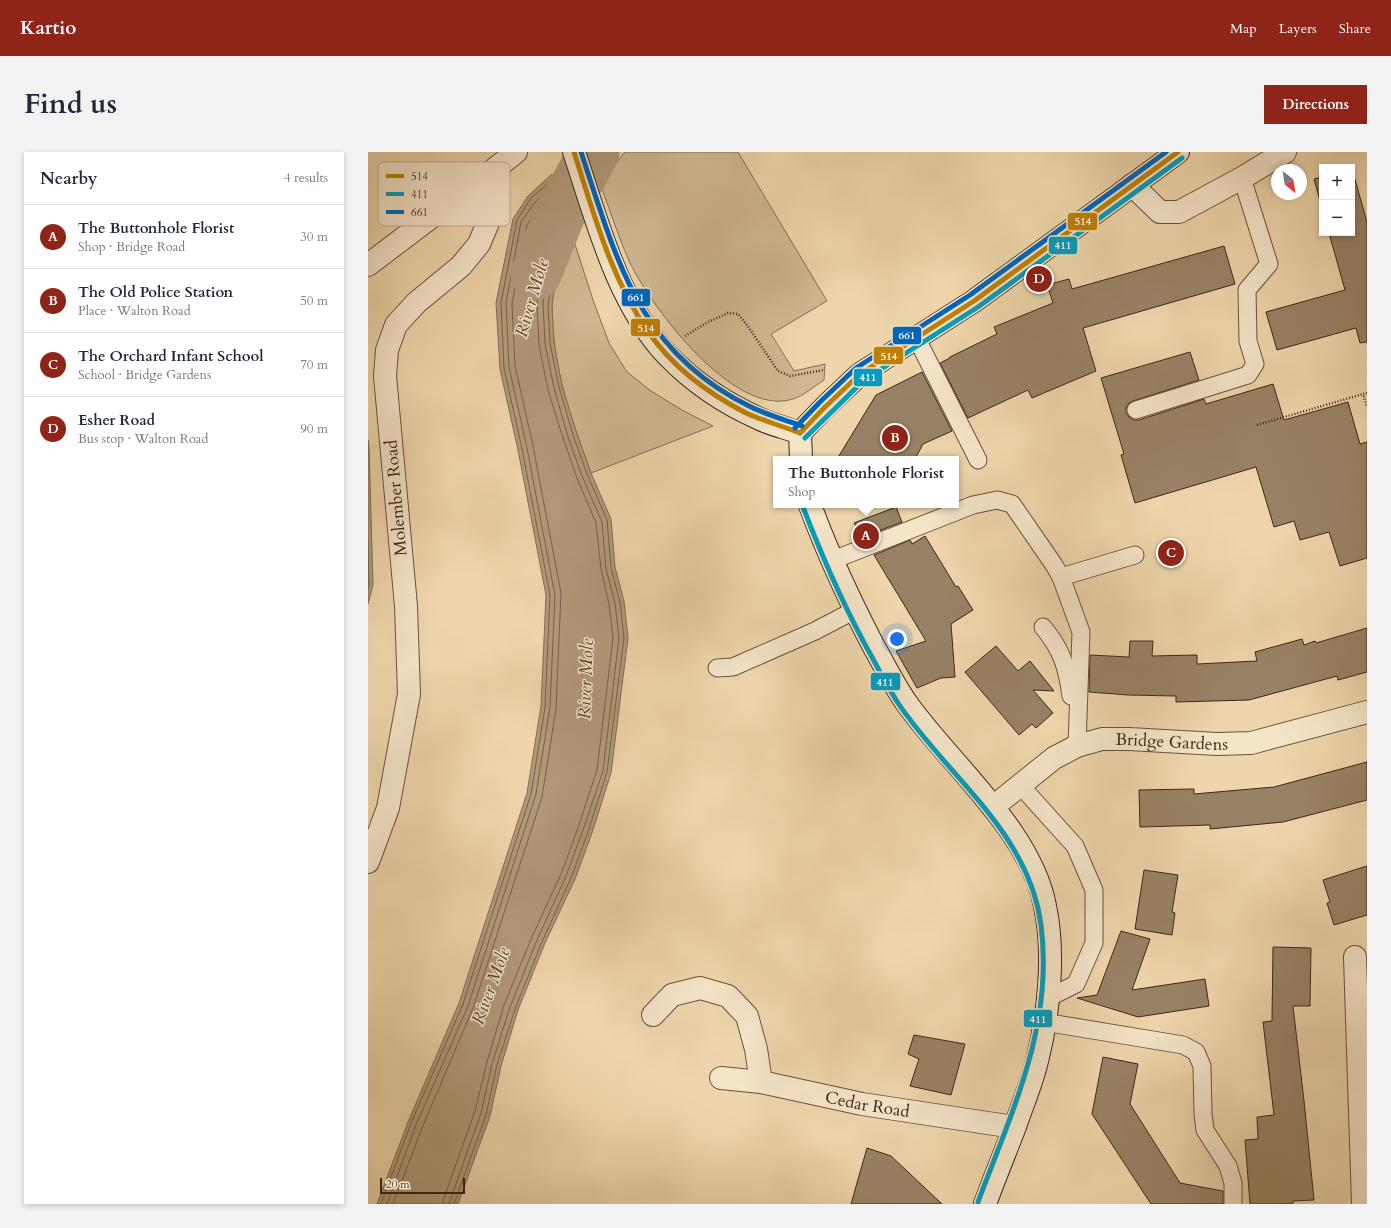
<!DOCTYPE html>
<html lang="en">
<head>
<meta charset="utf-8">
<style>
  :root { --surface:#fff; --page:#f2f2f3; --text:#1f2937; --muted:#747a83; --line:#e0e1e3; --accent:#8f2418 }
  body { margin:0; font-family:Cardo,serif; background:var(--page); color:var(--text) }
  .controls { position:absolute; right:12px; top:12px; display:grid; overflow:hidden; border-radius:0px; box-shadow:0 2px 6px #0003 }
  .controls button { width:36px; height:36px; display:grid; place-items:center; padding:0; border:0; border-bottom:1px solid var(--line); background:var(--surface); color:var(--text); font:20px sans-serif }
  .compass { position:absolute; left:903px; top:12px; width:36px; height:36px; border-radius:50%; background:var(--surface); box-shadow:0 2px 6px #0003; rotate:150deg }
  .scale { position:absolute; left:12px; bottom:10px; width:85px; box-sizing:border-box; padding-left:4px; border:2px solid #3a2819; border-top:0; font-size:11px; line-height:14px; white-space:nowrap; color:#3a2819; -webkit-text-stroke:3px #f4e4c8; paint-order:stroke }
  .you { position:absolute; left:529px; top:487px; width:14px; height:14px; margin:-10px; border:3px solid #fff; border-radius:50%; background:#1a73e8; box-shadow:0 0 0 6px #1a73e833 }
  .badge { display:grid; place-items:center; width:26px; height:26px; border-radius:50%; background:var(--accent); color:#fff; font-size:13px; font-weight:700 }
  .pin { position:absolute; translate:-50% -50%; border:2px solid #fff; box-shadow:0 1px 4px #0006 }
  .popup { position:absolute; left:405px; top:304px; width:186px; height:52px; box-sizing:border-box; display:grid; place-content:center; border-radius:0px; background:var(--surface); filter:drop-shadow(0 1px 3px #0005); font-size:13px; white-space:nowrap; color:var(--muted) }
  .popup b { font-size:15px; color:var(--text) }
  .popup::after { content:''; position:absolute; left:50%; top:100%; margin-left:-8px; border:8px solid transparent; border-top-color:var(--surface) }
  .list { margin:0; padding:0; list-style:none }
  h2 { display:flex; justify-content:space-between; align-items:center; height:52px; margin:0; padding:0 16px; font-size:17px }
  h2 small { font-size:13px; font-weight:400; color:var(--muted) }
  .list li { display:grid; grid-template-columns:26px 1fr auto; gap:12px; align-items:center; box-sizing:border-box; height:64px; padding:0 16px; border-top:1px solid var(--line) }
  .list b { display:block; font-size:15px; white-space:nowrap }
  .list p { margin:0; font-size:13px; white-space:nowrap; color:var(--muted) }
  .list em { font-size:13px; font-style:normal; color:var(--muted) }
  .map { position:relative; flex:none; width:999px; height:1052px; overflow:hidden; border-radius:0px }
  header { display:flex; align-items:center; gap:24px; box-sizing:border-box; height:56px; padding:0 20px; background:var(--accent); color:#fff }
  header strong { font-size:19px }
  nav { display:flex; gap:22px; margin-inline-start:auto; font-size:14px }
  .intro { display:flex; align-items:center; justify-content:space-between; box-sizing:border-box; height:96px; padding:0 24px }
  h1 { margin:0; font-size:28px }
  .button { padding:10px 18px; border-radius:0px; background:var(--accent); color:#fff; font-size:14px; font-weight:700 }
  main { display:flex; gap:24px; padding:0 24px }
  aside { flex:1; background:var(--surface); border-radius:0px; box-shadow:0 2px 6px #0003 }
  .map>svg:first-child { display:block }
  .green { fill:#cfb892; stroke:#847056 }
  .water { fill:#b19a79; stroke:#816c53 }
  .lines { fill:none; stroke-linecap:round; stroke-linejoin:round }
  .shore { stroke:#766149; stroke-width:1 }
  .river { stroke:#b19a79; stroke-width:51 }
  .building { fill:#988265; stroke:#3a2819 }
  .service-casing { stroke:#67533e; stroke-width:19 }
  .minor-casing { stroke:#67533e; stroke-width:24 }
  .secondary-casing { stroke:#3a2819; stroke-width:24 }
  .path { stroke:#3a2819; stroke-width:2.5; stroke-dasharray:1 2; stroke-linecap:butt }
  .service { stroke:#f4e4c8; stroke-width:17 }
  .minor { stroke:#f4e4c8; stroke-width:22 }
  .secondary { stroke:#f4e4c8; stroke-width:22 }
  .bus-1-casing { stroke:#f4e4c8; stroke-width:8 }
  .bus-2-casing { stroke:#f4e4c8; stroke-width:8 }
  .bus-3-casing { stroke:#f4e4c8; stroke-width:8 }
  .bus-1 { stroke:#be8008; stroke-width:5 }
  .bus-2 { stroke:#069cbc; stroke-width:5 }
  .bus-3 { stroke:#0065bd; stroke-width:5 }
  .labels { text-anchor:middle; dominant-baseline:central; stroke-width:3; stroke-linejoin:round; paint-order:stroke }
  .street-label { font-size:17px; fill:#3a2819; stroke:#f4e4c8 }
  .water-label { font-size:18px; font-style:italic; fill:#5e4a36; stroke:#f4e4c8 }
  .key { fill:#f4e4c8; stroke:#bcac94; stroke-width:1 }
  .key-label { font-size:11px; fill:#3a2819 }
  .line-badge { stroke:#f4e4c8; stroke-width:1.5 }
  .badge-label { font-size:11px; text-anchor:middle; font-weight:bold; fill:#fff }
</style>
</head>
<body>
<header>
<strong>Kartio</strong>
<nav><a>Map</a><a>Layers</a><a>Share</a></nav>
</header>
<div class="intro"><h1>Find us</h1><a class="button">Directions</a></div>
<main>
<aside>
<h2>Nearby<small>4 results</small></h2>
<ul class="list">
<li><span class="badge">A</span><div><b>The Buttonhole Florist</b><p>Shop · Bridge Road</p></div><em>30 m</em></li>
<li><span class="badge">B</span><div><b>The Old Police Station</b><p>Place · Walton Road</p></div><em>50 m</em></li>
<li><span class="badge">C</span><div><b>The Orchard Infant School</b><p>School · Bridge Gardens</p></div><em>70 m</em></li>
<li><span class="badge">D</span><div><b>Esher Road</b><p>Bus stop · Walton Road</p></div><em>90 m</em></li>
</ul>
</aside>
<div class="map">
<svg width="999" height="1052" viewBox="0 0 999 1052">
  <rect width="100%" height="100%" fill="#eed5ab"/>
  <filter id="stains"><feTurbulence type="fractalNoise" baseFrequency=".005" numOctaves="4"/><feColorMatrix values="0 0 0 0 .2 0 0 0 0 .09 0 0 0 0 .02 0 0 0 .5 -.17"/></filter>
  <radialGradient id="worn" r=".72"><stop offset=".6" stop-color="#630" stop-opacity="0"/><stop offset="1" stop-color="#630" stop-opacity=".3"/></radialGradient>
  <g class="green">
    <path d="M257,0H370L459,149L403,182L426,219L457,212L456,228C447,234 435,244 425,247C366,266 284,156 262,111C251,87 243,61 234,37L248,11Z"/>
    <path d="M203,80L225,148L241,191L259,220L283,239L314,258L345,274L223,321C206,274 188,226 185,176C185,168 183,159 184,151C187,126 195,104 203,80Z"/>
  </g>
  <g class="water">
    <path d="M184,22L203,80L189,119L184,153L186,191L194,234L209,282L223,321L243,367L247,415L256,449L260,486L243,621L224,681L207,727L177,791L150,858L133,914L122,964L90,1052H9L40,970L91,851L159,641L173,554L178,443L150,298L132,217L128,151L145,67L160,44Z"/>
    <path d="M0,288L1,293L5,433L0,452Z"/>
  </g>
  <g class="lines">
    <g class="shore">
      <path d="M0,389L1,432L0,437"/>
      <path d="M13,1052L43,971L95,852L163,642L177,555L182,443L154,297L136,216L133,151L149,68L163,46L181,31L183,32L198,80L186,118L180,152L182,191L191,235L205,283L219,322L239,368L243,416L252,450L256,486L239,620L220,680L203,726L174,790L147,857L129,913L118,963L86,1052"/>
      <path d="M19,1052L48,973L100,854L168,642L182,555L187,443L159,296L141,215L138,151L153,70L167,50L179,40L180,41L193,80L181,117L175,151L177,192L186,236L200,285L214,324L234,370L238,417L247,451L251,486L235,619L215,678L198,724L169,788L142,855L124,912L113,961L81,1052"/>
      <path d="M25,1052L54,976L105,856L174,645L188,557L193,441L165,294L147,214L144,152L159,73L171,54L176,50L178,52L187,80L175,115L169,151L171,193L180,238L195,286L209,326L228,371L233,417L241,452L245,486L229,618L210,676L193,722L164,785L136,853L119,910L107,959L76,1046L75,1052"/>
    </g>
    <path class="river" d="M168,122L192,62L226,0"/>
  </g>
  <g class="building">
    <path d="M984,17L999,70V190L992,191L988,176L909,198L898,160L977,138L961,81H984Z"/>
    <path d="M954,25V56L946,27Z"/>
    <path d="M856,94L867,132L715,176L728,219L664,246L660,238L600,266L572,211L582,206V205L629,182L626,175L685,151L679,133L701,127L704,137Z"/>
    <path d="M822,200L831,228L765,249L761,251L758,255V261L761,265L765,268H771L836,247L838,252L905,232L916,268L980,250L992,292L999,290V406L972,414L961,380L932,388L926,369L906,375L888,315L767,351L753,303L756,302L733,226Z"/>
    <path d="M554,220L584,279L555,292L547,307H469L508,243Z"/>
    <path d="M528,355L534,370L495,385L486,371Z"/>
    <path d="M557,384L588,435L590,434L605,458L583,472L587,525L573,526L549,536L528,499L558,489L506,403L542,388L544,392Z"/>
    <path d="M999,476V520L970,528L969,524L881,548L808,550V544L760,543L721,540L722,503L761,505L762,489H785L784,504L829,503V512L889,509L887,500L934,487L936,493L947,489L948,491Z"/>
    <path d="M628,494L650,519L662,509L686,539L665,538L685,561L668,576L664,572L651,583L597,520Z"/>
    <path d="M999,610V648L915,670L842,677V673L772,675L771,638L826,637V642L906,635Z"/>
    <path d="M999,714V763L966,773L959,751L962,750L955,728Z"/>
    <path d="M776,718L810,723L804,760L807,761L804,783L767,777Z"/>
    <path d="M753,779L782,787L764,838L837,827L841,854L770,865L709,846L729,843Z"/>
    <path d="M905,795L943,796L942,854H925L936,949L946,1048L925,1049V1052H882L877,988L890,987L889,965L906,963L895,870L904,869Z"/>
    <path d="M546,883L597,892L583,943L542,934L551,907L540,902Z"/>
    <path d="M735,905L770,912L762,952L812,1031L855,1039V1052H783L724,962Z"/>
    <path d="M499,996L523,1004L574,1052H483Z"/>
  </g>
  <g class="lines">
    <defs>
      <g id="service">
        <path d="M549,187L610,308"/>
        <path d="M768,258L880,223L887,212L880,189L879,138L901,112L874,26"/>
        <path d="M465,408L605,353L629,348L644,352L686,413L693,425L713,480L709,594"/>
        <path d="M693,425L767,403"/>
        <path d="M675,475C694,498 699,515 703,544"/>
        <path d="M349,516L365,515L447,479L487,458"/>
        <path d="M652,633L707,694L726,738V791L708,832L680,846"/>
        <path d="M676,870L815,893L828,900L834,914L835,962L837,978L860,1014L865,1031V1052"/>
      </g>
      <g id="minor">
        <path d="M764,33L792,60H811L874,26L917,0"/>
        <path d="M0,113L128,16L148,0"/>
        <path id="s1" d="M625,655L686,606L709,594L734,587H761L849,592L883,591L999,560"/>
        <path d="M0,710L20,656L41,542L38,454L17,224L19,198L28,173L48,151L93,114L111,92L122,66L128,16"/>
        <path d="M987,805L995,1052"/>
        <path d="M285,863L304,843L332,836L360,844L379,864L388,897L393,930"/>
        <path id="s2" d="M353,926L393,930L494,952L646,975"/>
      </g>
      <g id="secondary">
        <path d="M206,0C229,68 249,150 299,203C325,230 358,252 392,267C404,273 419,276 432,281"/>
        <path d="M432,281L457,255L492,222L606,149L810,0"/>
        <path d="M432,281L433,307"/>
        <path d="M442,353C460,402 482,449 506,495C517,514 527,535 540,553C583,613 663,679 677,754C687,801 681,862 669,909C664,930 655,951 648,972C638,998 627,1025 617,1052"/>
      </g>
    </defs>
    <use href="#service" class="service-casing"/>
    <use href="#minor" class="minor-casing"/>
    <use href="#secondary" class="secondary-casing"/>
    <g class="path">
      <path d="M317,184L340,170L360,161L370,162L379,173L410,219L422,224L456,218"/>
      <path d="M999,241L995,242L999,255"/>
      <path d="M889,273L995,242"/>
    </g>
    <use href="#service" class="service"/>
    <use href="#minor" class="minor"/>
    <use href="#secondary" class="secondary"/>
    <defs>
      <g id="bus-1">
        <path d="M206,0C226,62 243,127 281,181C305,215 341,242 378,261C396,269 414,274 432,281"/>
        <path d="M432,281L457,255L492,222L606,149L810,0"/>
      </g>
      <g id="bus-2">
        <path d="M437,286L496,228L610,155L814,6"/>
        <path d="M435,355C455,407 478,459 505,507C513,522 521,537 530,551C579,624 661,680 673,773C686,873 644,959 610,1050"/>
      </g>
      <g id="bus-3">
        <path d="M213,0C249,109 271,201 383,255C400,263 417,268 434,274"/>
        <path d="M427,276L452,250L488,216L602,143L798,0"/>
      </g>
    </defs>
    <use href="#bus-1" class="bus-1-casing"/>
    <use href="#bus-2" class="bus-2-casing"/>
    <use href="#bus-3" class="bus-3-casing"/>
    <use href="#bus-1" class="bus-1"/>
    <use href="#bus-2" class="bus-2"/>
    <use href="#bus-3" class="bus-3"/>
  </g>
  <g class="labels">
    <g class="street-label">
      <text transform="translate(28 346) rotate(-95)">Molember Road</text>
      <text stroke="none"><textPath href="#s1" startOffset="200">Bridge Gardens</textPath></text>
      <text stroke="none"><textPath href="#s2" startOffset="149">Cedar Road</textPath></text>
    </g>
    <g class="water-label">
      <text transform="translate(164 146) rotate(-74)">River Mole</text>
      <text transform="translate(218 527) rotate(-88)">River Mole</text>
      <text transform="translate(123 834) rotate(-70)">River Mole</text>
    </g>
  </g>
  <rect x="10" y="10" width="132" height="64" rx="6" class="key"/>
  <rect x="18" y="22" width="18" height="4" fill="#be8008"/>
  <rect x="18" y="40" width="18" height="4" fill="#069cbc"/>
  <rect x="18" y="58" width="18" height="4" fill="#0065bd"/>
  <g class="key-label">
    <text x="43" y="28">514</text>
    <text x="43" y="46">411</text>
    <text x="43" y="64">661</text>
  </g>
  <g class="line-badge">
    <rect x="699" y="60" width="31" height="19" rx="4" fill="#be8008"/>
    <rect x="680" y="84" width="30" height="19" rx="4" fill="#069cbc"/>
    <rect x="253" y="136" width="30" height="19" rx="4" fill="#0065bd"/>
    <rect x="262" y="166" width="31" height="19" rx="4" fill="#be8008"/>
    <rect x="524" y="174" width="30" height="19" rx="4" fill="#0065bd"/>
    <rect x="505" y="194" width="31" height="19" rx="4" fill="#be8008"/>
    <rect x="485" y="216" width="30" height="19" rx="4" fill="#069cbc"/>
    <rect x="502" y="520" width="31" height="19" rx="4" fill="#069cbc"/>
    <rect x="655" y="857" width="30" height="19" rx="4" fill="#069cbc"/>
  </g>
  <g class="badge-label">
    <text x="715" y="73">514</text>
    <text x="695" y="97">411</text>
    <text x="268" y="149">661</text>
    <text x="278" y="180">514</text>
    <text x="539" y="187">661</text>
    <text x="521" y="208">514</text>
    <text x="500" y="229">411</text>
    <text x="517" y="534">411</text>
    <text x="670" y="871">411</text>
  </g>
  <rect width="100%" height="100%" filter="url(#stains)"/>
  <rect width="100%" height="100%" fill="url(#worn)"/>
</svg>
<div class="controls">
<button>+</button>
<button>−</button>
</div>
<svg class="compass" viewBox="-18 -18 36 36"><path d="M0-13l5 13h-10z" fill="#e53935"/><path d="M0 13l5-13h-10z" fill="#747a83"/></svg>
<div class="scale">20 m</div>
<div class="you"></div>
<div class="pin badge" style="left:498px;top:384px">A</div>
<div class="popup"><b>The Buttonhole Florist</b>Shop</div>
<div class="pin badge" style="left:527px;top:286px">B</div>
<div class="pin badge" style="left:803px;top:401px">C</div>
<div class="pin badge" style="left:671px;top:127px">D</div>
</div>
</main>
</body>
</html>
